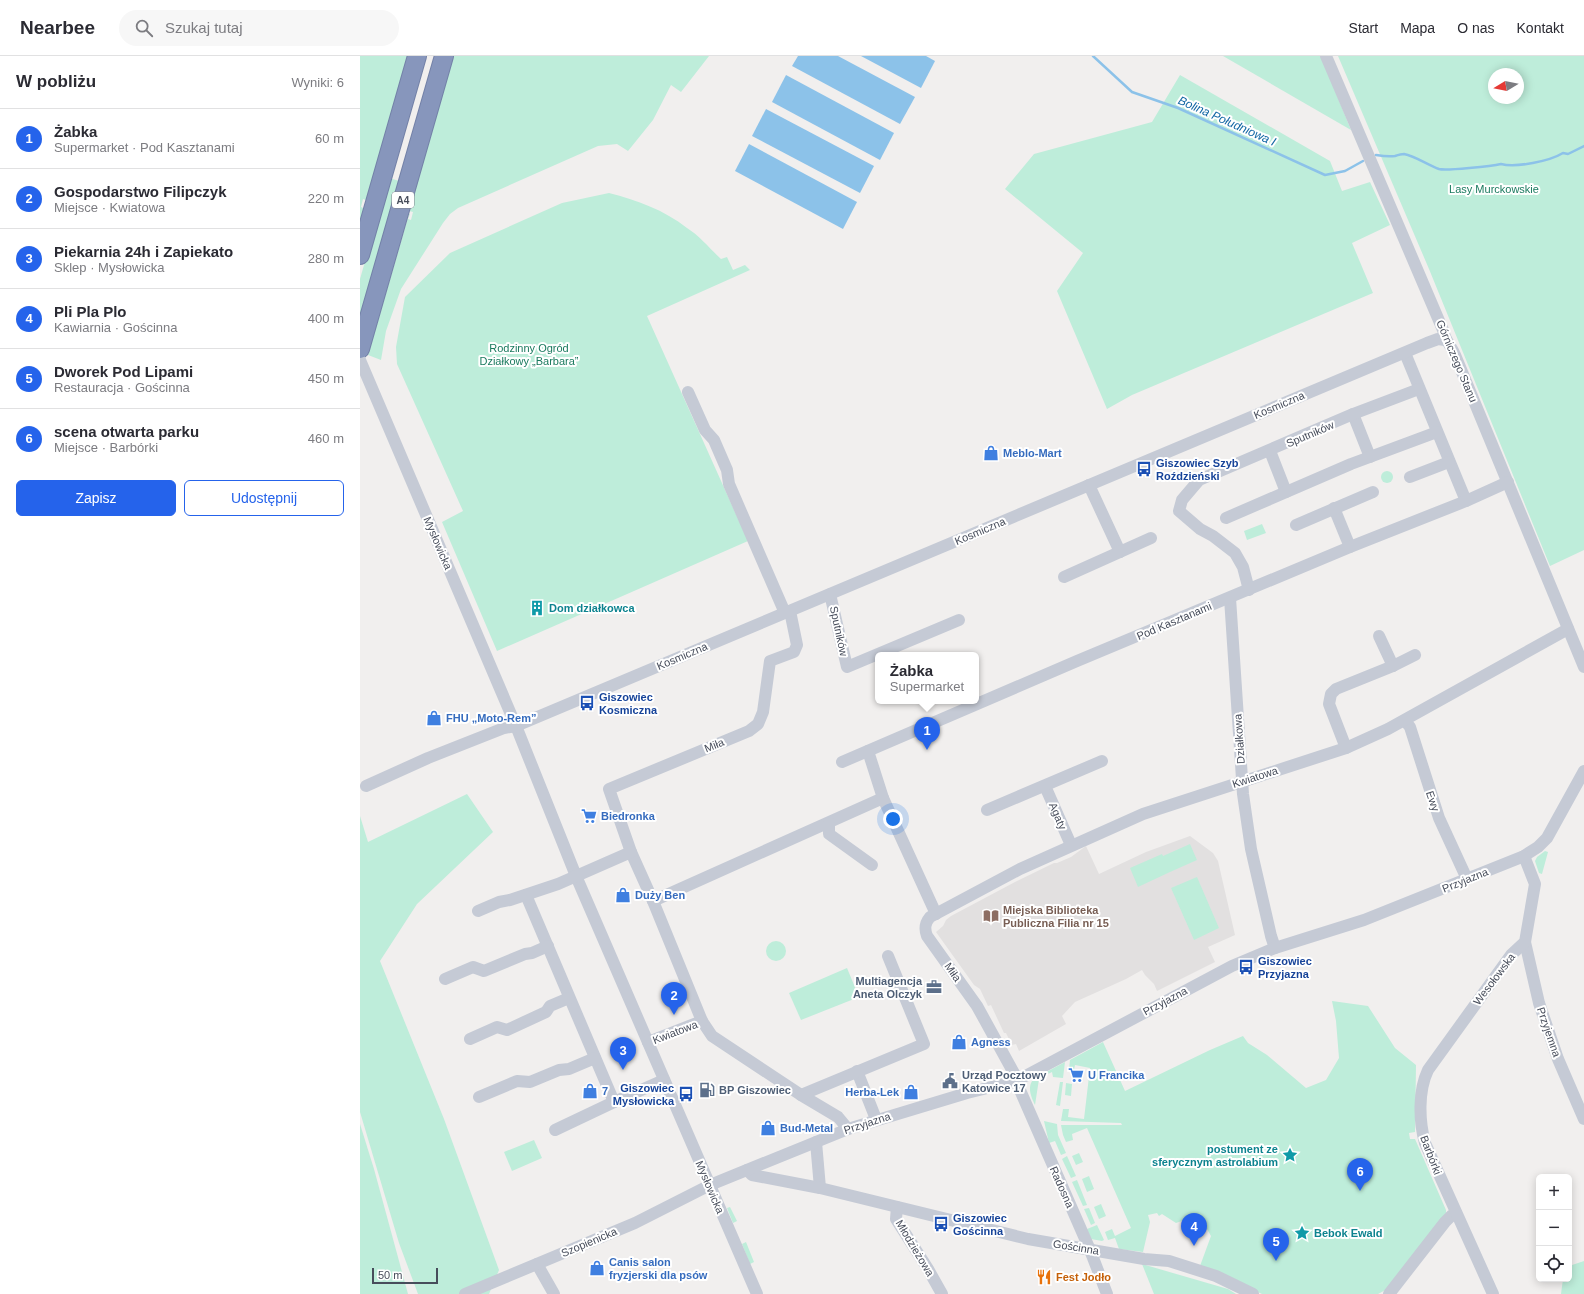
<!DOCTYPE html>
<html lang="pl">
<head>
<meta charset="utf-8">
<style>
  :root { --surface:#fff; --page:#f7f7f7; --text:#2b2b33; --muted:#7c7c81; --line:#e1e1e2; --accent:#2563eb }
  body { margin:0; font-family:Helvetica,sans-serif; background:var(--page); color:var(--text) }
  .controls { position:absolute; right:12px; bottom:12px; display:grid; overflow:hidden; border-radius:6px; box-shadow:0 2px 10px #0003 }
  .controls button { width:36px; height:36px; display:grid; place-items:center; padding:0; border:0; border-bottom:1px solid var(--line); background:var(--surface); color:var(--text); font:20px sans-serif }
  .compass { position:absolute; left:1128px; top:12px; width:36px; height:36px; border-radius:50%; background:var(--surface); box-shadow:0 2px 10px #0003; rotate:260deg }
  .scale { position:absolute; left:12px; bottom:10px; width:66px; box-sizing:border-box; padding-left:4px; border:2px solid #474d5b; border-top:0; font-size:11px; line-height:14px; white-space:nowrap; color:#474d5b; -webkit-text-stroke:3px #fff; paint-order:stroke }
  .you { position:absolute; left:533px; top:763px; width:14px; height:14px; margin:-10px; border:3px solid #fff; border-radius:50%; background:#1a73e8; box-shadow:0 0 0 6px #1a73e833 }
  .badge { display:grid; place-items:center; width:26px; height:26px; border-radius:50%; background:var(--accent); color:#fff; font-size:13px; font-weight:700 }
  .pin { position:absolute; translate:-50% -33px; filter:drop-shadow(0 1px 2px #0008) }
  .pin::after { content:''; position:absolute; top:21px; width:14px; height:12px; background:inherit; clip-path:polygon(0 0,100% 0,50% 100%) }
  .popup { position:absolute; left:515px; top:596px; width:104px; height:52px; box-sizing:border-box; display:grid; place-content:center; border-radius:6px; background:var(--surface); filter:drop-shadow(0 1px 3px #0005); font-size:13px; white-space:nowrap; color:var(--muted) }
  .popup b { font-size:15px; color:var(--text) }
  .popup::after { content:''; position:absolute; left:50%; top:100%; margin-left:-8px; border:8px solid transparent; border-top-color:var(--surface) }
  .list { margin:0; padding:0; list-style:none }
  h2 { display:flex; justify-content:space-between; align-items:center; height:52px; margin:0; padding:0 16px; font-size:17px }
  h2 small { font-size:13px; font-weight:400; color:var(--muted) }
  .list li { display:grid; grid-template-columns:26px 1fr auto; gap:12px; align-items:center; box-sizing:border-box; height:60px; padding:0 16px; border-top:1px solid var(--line) }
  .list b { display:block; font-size:15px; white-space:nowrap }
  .list p { margin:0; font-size:13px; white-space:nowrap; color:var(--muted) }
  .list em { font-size:13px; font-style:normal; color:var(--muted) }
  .actions { display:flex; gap:8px; padding:12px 16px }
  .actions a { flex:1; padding:9px 0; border:1px solid var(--accent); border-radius:6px; text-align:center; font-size:14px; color:var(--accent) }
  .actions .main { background:var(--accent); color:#fff }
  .icon { flex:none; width:22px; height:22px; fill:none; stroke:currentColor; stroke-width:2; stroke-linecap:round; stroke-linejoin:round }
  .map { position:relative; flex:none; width:1224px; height:1238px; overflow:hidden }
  header { display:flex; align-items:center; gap:24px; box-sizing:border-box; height:56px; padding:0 20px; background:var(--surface); border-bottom:1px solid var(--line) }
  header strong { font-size:19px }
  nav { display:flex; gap:22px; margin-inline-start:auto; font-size:14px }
  .search { width:280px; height:36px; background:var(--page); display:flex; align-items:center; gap:10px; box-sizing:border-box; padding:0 14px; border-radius:22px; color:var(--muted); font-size:15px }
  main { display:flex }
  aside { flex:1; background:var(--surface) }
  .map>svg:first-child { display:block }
  .education { fill:#e2e0e0 }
  .green { fill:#beedda; fill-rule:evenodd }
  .water { fill:#8cc2e9 }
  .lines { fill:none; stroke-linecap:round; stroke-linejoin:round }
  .stream { stroke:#8cc2e9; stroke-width:2.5 }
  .highway-casing { stroke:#7381a7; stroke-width:20 }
  .minor { stroke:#c5cad5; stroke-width:12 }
  .highway { stroke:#8796bc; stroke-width:18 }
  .labels { text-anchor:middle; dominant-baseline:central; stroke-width:4; stroke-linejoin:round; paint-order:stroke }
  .shield { fill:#fff; stroke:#7e828c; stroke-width:1 }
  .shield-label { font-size:10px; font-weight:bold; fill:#474d5b }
  .park-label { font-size:11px; fill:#1a7a5e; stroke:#fff }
  .street-label { font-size:11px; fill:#474d5b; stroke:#fff }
  .shop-label { font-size:11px; font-weight:bold; fill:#366cbe; stroke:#fff; text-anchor:start }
  .transit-label { font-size:11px; font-weight:bold; fill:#164399; stroke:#fff; text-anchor:start }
  .culture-label { font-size:11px; font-weight:bold; fill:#0d838f; stroke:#fff; text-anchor:start }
  .education-label { font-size:11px; font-weight:bold; fill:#785e54; stroke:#fff; text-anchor:start }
  .service-label { font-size:11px; font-weight:bold; fill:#4e5e75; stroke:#fff; text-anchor:start }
  .food-label { font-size:11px; font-weight:bold; fill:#c56008; stroke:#fff; text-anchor:start }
  .water-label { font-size:12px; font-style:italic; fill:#1166a4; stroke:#fff }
</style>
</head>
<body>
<header>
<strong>Nearbee</strong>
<div class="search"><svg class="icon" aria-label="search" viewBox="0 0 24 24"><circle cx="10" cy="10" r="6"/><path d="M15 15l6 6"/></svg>Szukaj tutaj</div>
<nav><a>Start</a><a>Mapa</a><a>O nas</a><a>Kontakt</a></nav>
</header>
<main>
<aside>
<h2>W pobliżu<small>Wyniki: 6</small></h2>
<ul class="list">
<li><span class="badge">1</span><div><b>Żabka</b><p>Supermarket · Pod Kasztanami</p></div><em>60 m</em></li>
<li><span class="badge">2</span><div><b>Gospodarstwo Filipczyk</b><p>Miejsce · Kwiatowa</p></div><em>220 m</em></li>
<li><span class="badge">3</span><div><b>Piekarnia 24h i Zapiekato</b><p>Sklep · Mysłowicka</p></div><em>280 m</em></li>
<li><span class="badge">4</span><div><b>Pli Pla Plo</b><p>Kawiarnia · Gościnna</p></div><em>400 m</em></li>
<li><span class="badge">5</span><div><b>Dworek Pod Lipami</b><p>Restauracja · Gościnna</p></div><em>450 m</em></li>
<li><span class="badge">6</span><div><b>scena otwarta parku</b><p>Miejsce · Barbórki</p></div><em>460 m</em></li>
</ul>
<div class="actions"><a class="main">Zapisz</a><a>Udostępnij</a></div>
</aside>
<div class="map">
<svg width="1224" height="1238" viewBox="0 0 1224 1238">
  <rect width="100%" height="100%" fill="#f1efee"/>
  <path class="education" d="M830,780L853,797L858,805L875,879L848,891L855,906L797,935L794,928L785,919L782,914L766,923L715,946L702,960L706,968L659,995L656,988L652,989L646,977H644L631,949L628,950L620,933L614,929L576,876L583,870L586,864L591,860L655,826L694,807H697L711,801L726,790L739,818L786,796Z"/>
  <g class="green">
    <path d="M0,0H48L6,144L3,143L1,151L5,153L0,170Z"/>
    <path d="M93,0H349L321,36L311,29L293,64L268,95L257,88L238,90L98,152L90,158L83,167L41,233L26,275L21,304L8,299L49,158H50L48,163L51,164L53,156L49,155Z"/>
    <path d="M863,0H961L991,74Z"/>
    <path d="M978,0H1224V494L1190,510L1069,213ZM1134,18H1158V42H1134Z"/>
    <path d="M820,19L970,105L982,135L1010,126L1030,169L992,187L1013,237L772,339L747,353L697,235L723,197L645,133L674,98L792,66Z"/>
    <path d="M29,122L43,126L0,272V223Z"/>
    <path d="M249,137C277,144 304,154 327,172C340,180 350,193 361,203L367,201L373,214L385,209L390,214L287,260L388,485L137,595L82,466L103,455L37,308L36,291L45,241L90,197L202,147Z"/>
    <circle cx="1027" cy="421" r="6"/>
    <path d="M902,468L906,477L887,484L884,475Z"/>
    <path d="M107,738L133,776L57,848L20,905L84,1063L139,1214L129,1238H58L39,1187L0,1056V760L8,786Z"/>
    <path d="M830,788L837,804L810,816L805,804L810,816L778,831L770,812L802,798L803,800Z"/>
    <path d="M1185,795L1188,796L1182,818L1179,817L1175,805L1177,801Z"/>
    <path d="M837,821L859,872L834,884L811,832Z"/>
    <circle cx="416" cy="895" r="10"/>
    <path d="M487,912L499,941L441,964L429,937Z"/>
    <path d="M972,945L1008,950L1035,992L1056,1009L1055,1076L1049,1077L1050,1083H1055L1086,1154V1157L1029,1232L1018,1238H902L859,1217L840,1210L851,1180L839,1159L816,1167L802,1158L799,1160L797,1157L788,1159L790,1166L783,1196L759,1193L755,1182L748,1184L745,1176L752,1173L755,1180L771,1172L727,1072L712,1078L713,1084L706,1086L703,1079L701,1069H762L761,1067L701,1065L703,1053H709L708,1061L724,1063L730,1012L715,1009L714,1014L709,1013L710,1004L743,986L765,1035L850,994L883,980L888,987L907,999L946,1032L966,1024L979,1002L976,965Z"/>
    <path d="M705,1006L703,1022L693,1021L692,1016L684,1020H679Z"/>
    <path d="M675,1022L679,1023L675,1049C671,1041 666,1029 675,1022Z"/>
    <path d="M700,1026H703L700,1050L696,1049Z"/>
    <path d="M706,1027L712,1028L711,1040L705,1039Z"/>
    <path d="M684,1065L697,1068L698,1079L706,1097L701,1099L695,1085L689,1087Z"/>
    <path d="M0,1068L14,1113L48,1238H0Z"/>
    <path d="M174,1084L182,1102L152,1115L144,1096Z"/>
    <path d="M719,1097L723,1106L716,1109L712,1100Z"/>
    <path d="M707,1100L716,1120L711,1122L702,1103Z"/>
    <path d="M729,1120L734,1133L727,1136L722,1123Z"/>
    <path d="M717,1124L727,1149L723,1150L712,1126Z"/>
    <path d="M741,1148L746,1160L739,1163L734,1151Z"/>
    <path d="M370,1151L377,1165L373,1167L367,1152Z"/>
    <path d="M729,1152L735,1167L731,1169L724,1153Z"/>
    <path d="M737,1169L744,1184L742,1185L731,1183L727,1173Z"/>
    <path d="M386,1186L394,1206L390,1208L382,1188Z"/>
    <path d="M1224,1205V1238H1201L1203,1223H1209V1210Z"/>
    <path d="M782,1208L868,1233L876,1238H794Z"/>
  </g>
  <g class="water">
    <path d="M438,0H478L555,41L540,68L432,10Z"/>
    <path d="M501,0H566L575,5L561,32Z"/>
    <path d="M426,19L534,77L520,104L412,46Z"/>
    <path d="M406,53L514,110L500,137L392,80Z"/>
    <path d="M389,88L497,146L483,173L375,115Z"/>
  </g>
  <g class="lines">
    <g class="stream">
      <path d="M733,0L772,36L818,52L965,119L985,115L1003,105"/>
      <path d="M1016,99C1022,100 1029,101 1035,100C1038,99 1041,98 1044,98C1055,100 1068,109 1079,113C1086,115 1132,110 1141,108C1156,112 1190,105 1203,97L1208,98L1224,90"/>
    </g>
    <defs>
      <g id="highway">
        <path d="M0,199L57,0"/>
        <path d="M0,293L84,0"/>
      </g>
    </defs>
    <use href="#highway" class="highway-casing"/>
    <g class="minor">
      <path d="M966,0L1083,274C1085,285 1091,289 1095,299L1224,611"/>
      <path d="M1045,297L1106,445"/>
      <path d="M0,304L156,670L216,820L397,1238"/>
      <path d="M328,336L345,374L354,384L367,414L369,428L425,557"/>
      <path d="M993,358L1010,401"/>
      <path d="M910,395L926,436"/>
      <path d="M1050,421L1089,406"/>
      <path d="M729,429L760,496"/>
      <path d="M974,452L990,491"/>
      <path d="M866,462L991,408L1077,376"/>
      <path d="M936,469L1013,436"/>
      <path d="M704,521L791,482"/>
      <path d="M889,534L883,511L875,497L853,480L840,473L819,455L822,444L839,424L993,358L1059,333"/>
      <path d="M470,538L487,611L599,564"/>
      <path d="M870,542L883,738L891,793L911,880L915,892"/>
      <path d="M430,555L437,589L434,596L410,605L403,656L398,668L389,675L249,733L271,796L293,845L523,742"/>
      <path d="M1019,580L1033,610"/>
      <path d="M1045,665L1050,671L1079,762L1107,823"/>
      <path d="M986,692L969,648L971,638L976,633L1033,610L1055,599"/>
      <path d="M508,695L523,742L576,858"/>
      <path d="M482,706L717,605L990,491L1106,445L1148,426"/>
      <path d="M6,730L68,702L144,672L156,670L1067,287L1078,283L1085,284"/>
      <path d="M685,730L711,789"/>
      <path d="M627,754L742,705"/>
      <path d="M469,767V778L512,809"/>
      <path d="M166,839L254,1046L304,1024"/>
      <path d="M293,845L342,965L352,980L441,1039L478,1061L488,1073"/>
      <path d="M118,855L139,846L150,844L198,828L271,796"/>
      <path d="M1165,886L1179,947L1198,1003L1224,1063"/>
      <path d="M85,923L113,911L124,915L165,898L172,897L188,890"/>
      <path d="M110,983L137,971L147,974L186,956L190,950L209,942"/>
      <path d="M288,986L342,965"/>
      <path d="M497,1015L516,1063"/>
      <path d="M441,1039L564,988L528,900"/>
      <path d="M119,1041L157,1025L170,1026L199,1014L209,1013L235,1002"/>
      <path d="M195,1074L254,1046"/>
      <path d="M456,1086L460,1132"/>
      <path d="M387,1114L392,1119L460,1132L668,1183L784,1203L809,1205L856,1220L893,1238"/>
      <path d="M537,1151L536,1163L568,1213L582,1238"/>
      <path d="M177,1208L194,1238"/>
      <path d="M105,1238L275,1167L350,1129L488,1073L607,1037L656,1025L872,910L915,892L1004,864L1164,800L1178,791L1187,782L1224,715"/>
      <path d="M747,1238L730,1194L656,1025L655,1019L617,950L567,880C564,872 565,867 570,861L660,813L783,758L986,692L1028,673L1208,573"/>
      <path d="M1029,1238L1085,1166L1091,1160L1096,1157"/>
      <path d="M1133,1238L1065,1087C1059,1065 1058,1035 1068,1014L1151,899L1165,886L1175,828L1164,800"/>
    </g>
    <use href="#highway" class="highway"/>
  </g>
  <defs>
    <symbol id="shop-bare" viewBox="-9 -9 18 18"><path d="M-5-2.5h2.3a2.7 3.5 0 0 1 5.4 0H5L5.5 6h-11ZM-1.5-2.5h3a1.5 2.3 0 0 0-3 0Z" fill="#3f7fe0" stroke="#fff" stroke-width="2.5" paint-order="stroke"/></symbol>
    <symbol id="bus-bare" viewBox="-9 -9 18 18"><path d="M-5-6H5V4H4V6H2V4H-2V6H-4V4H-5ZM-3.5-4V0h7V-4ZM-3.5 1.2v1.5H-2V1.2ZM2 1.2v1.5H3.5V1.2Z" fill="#1a4fb4" stroke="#fff" stroke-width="2.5" paint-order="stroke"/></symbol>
    <symbol id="building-bare" viewBox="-9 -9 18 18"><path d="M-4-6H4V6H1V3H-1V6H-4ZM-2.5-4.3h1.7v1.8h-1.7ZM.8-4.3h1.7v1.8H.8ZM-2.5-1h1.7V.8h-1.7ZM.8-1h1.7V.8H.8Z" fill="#0f9aa8" stroke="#fff" stroke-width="2.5" paint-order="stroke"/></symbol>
    <symbol id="supermarket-bare" viewBox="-9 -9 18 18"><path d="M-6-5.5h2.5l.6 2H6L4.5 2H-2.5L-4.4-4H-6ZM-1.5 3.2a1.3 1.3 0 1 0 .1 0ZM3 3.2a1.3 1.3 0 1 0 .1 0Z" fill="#3f7fe0" stroke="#fff" stroke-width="2.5" paint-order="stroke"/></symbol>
    <symbol id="library-bare" viewBox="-9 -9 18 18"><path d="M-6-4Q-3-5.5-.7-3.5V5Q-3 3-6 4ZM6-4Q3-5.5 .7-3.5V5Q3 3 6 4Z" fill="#8d6e63" stroke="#fff" stroke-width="2.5" paint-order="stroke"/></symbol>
    <symbol id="office-bare" viewBox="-9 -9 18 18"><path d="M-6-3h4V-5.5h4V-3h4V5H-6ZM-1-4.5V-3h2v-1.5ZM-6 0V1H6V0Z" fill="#5c6f8a" stroke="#fff" stroke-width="2.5" paint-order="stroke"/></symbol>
    <symbol id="civic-bare" viewBox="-9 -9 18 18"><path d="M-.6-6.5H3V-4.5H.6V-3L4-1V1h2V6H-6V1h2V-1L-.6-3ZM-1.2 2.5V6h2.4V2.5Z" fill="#5c6f8a" stroke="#fff" stroke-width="2.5" paint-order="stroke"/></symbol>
    <symbol id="fuel-bare" viewBox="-9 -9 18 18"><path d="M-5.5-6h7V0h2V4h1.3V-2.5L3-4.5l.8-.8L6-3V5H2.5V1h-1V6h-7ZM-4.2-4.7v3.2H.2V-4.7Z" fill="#5c6f8a" stroke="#fff" stroke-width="2.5" paint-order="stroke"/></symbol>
    <symbol id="sight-bare" viewBox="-9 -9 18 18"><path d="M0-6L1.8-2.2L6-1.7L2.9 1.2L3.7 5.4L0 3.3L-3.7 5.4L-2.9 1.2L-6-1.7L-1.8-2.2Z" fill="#0f9aa8" stroke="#fff" stroke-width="2.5" paint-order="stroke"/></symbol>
    <symbol id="restaurant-bare" viewBox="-9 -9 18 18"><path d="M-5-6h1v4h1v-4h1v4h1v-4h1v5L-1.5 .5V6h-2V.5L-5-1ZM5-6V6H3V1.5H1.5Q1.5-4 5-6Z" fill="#e8710a" stroke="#fff" stroke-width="2.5" paint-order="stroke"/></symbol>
  </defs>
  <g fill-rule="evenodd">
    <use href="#shop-bare" x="620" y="386" width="22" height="22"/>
    <use href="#bus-bare" x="773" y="402" width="22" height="22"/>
    <use href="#building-bare" x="166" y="541" width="22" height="22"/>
    <use href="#bus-bare" x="216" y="636" width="22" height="22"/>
    <use href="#shop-bare" x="63" y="651" width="22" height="22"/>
    <use href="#supermarket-bare" x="218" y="749" width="22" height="22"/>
    <use href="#shop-bare" x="252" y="828" width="22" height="22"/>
    <use href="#library-bare" x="620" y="849" width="22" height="22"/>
    <use href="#bus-bare" x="875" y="900" width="22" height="22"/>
    <use href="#office-bare" x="563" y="920" width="22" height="22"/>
    <use href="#shop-bare" x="588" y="975" width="22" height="22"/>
    <use href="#supermarket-bare" x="705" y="1008" width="22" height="22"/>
    <use href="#civic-bare" x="579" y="1014" width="22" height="22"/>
    <use href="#fuel-bare" x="336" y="1023" width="22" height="22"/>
    <use href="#shop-bare" x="219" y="1024" width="22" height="22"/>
    <use href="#shop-bare" x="540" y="1025" width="22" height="22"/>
    <use href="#bus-bare" x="315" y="1027" width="22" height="22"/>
    <use href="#shop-bare" x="397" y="1061" width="22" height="22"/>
    <use href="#sight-bare" x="919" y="1088" width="22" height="22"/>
    <use href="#bus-bare" x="570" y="1157" width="22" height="22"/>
    <use href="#sight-bare" x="931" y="1166" width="22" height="22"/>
    <use href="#shop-bare" x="226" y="1201" width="22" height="22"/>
    <use href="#restaurant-bare" x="673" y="1210" width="22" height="22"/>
  </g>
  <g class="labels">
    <rect class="shield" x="32" y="136" width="22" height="16" rx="3"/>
    <g class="shield-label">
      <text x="43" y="144">A4</text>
    </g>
    <g class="park-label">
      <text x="1134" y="133">Lasy Murckowskie</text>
      <text x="169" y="292">Rodzinny Ogród<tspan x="169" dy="13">Działkowy „Barbara”</tspan></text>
    </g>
    <g class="street-label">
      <text transform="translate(1097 305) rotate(67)">Górniczego Stanu</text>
      <text transform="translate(919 349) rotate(-23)">Kosmiczna</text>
      <text transform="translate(950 378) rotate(-23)">Sputników</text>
      <text transform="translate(620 475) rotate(-23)">Kosmiczna</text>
      <text transform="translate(78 487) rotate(67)">Mysłowicka</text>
      <text transform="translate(814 565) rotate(-23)">Pod Kasztanami</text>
      <text transform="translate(479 575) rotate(78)">Sputników</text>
      <text transform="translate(322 600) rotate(-23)">Kosmiczna</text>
      <text transform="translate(879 683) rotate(-94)">Działkowa</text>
      <text transform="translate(354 689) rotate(-22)">Miła</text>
      <text transform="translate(895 721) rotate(-18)">Kwiatowa</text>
      <text transform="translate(1073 745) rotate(71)">Ewy</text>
      <text transform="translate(698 760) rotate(67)">Agaty</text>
      <text transform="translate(1105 824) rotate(-22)">Przyjazna</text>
      <text transform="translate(593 916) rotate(55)">Miła</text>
      <text transform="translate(1134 923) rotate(-53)">Wesołowska</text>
      <text transform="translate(805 945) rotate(-28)">Przyjazna</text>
      <text transform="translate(315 976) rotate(-21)">Kwiatowa</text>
      <text transform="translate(1189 976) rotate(71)">Przyjemna</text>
      <text transform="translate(507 1067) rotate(-18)">Przyjazna</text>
      <text transform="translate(1071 1099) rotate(69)">Barbórki</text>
      <text transform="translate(350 1131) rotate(67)">Mysłowicka</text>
      <text transform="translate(702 1131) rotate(66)">Radosna</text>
      <text transform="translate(229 1186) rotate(-23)">Szopienicka</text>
      <text transform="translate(716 1191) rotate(9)">Gościnna</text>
      <text transform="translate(555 1192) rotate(59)">Młodzieżowa</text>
    </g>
    <g class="shop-label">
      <text x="643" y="397">Meblo-Mart</text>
      <text x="86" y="662">FHU „Moto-Rem”</text>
      <text x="241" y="760">Biedronka</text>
      <text x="275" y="839">Duży Ben</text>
      <text x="611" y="986">Agness</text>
      <text x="728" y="1019">U Francika</text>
      <text x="242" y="1035">7</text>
      <text x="539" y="1036" text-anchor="end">Herba-Lek</text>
      <text x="420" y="1072">Bud-Metal</text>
      <text x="249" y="1206">Canis salon<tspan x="249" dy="13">fryzjerski dla psów</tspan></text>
    </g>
    <g class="transit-label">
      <text x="796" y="407">Giszowiec Szyb<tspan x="796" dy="13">Roździeński</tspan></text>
      <text x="239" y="641">Giszowiec<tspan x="239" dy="13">Kosmiczna</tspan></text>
      <text x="898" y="905">Giszowiec<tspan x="898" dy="13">Przyjazna</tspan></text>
      <text x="314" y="1032" text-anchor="end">Giszowiec<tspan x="314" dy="13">Mysłowicka</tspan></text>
      <text x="593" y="1162">Giszowiec<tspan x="593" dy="13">Gościnna</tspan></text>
    </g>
    <g class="culture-label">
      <text x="189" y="552">Dom działkowca</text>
      <text x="918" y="1093" text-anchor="end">postument ze<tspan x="918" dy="13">sferycznym astrolabium</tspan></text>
      <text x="954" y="1177">Bebok Ewald</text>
    </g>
    <g class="education-label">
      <text x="643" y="854">Miejska Biblioteka<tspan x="643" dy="13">Publiczna Filia nr 15</tspan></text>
    </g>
    <g class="service-label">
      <text x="562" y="925" text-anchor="end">Multiagencja<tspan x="562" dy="13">Aneta Olczyk</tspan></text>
      <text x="602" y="1019">Urząd Pocztowy<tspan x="602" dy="13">Katowice 17</tspan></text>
      <text x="359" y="1034">BP Giszowiec</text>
    </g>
    <g class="food-label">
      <text x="696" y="1221">Fest Jodło</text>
    </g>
    <g class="water-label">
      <text transform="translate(867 65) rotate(24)">Bolina Południowa I</text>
    </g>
  </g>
</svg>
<div class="controls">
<button>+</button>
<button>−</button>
<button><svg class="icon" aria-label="locate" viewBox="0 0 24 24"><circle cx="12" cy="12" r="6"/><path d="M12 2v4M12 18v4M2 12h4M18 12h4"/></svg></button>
</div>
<svg class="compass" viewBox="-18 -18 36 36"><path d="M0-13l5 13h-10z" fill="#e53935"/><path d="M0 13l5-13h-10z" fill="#7c7c81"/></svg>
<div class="scale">50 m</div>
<div class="you"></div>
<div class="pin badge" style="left:567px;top:694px">1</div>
<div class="popup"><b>Żabka</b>Supermarket</div>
<div class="pin badge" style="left:314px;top:959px">2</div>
<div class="pin badge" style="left:263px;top:1014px">3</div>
<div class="pin badge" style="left:834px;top:1190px">4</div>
<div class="pin badge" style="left:916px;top:1205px">5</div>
<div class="pin badge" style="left:1000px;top:1135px">6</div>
</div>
</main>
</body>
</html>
